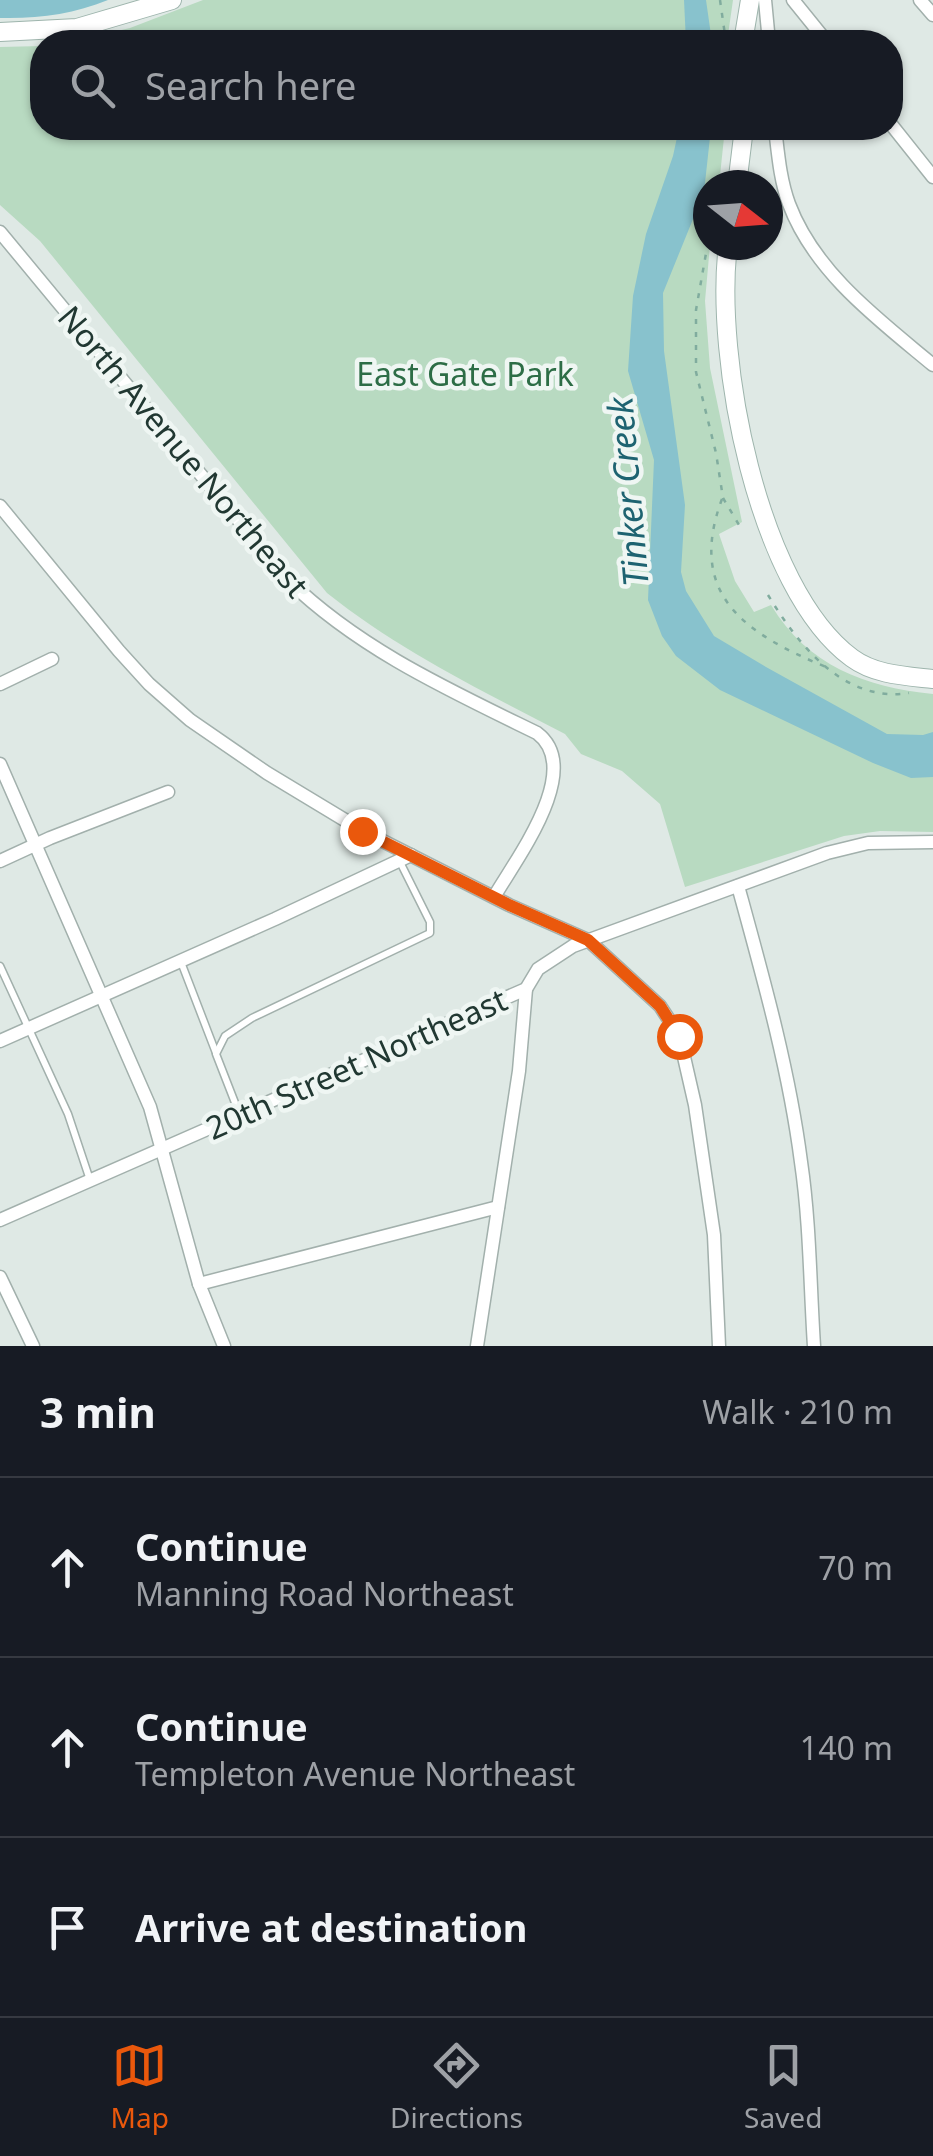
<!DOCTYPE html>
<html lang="en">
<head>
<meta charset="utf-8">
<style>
  :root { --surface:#171b24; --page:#242831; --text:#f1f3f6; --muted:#9ea1a6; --line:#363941; --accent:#ea580c }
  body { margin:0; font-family:"Noto Sans",sans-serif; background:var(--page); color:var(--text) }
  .compass { position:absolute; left:693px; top:170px; width:90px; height:90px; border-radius:50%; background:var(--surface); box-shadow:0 2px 8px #0004; rotate:107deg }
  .stop { position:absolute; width:30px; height:30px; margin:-22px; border:8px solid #ea580c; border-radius:50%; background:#fff }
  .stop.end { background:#ea580c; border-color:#fff; box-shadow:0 2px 10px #0008 }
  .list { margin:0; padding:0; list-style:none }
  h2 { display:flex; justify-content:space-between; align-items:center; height:130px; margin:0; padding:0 40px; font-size:42px }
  h2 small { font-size:32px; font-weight:400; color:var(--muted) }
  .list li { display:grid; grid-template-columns:65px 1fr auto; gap:30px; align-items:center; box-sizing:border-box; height:180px; padding:0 40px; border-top:2px solid var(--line) }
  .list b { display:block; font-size:38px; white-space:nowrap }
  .list p { margin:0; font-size:32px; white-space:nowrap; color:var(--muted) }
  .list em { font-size:32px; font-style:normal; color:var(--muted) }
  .icon { flex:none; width:55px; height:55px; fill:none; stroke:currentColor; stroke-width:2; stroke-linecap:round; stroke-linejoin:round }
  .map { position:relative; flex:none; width:933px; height:1346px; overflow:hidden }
  .search { position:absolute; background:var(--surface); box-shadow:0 2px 8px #0004; left:30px; right:30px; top:30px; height:110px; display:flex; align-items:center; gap:25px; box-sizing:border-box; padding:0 35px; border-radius:40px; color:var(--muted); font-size:38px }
  .sheet { height:670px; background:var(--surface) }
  nav { display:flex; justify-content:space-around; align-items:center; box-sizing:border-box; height:140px; border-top:2px solid var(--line); background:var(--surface); font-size:28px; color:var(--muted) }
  nav a { display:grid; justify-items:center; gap:5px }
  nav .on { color:var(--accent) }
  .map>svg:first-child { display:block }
  .green { fill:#b8dac1 }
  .water { fill:#88c2cd }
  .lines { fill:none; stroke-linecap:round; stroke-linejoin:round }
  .lane-casing { stroke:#a2b0ac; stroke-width:9 }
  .street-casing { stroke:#a2b0ac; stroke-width:15 }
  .secondary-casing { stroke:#9eb5ad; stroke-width:20 }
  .path { stroke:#80ac9e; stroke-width:2.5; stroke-dasharray:5 8; stroke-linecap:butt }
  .lane { stroke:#fff; stroke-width:6 }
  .street { stroke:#fff; stroke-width:12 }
  .secondary { stroke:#fff; stroke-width:18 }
  .route { stroke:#ea580c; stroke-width:12 }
  .labels { text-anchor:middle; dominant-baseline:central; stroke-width:9; stroke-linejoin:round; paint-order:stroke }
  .park-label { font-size:32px; fill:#2d6d46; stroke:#eff6f3 }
  .street-label { font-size:32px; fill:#213832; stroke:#eff6f3 }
  .water-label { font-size:35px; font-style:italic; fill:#1e6371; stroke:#eff6f3 }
</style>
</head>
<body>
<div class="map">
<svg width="933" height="1346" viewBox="0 0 933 1346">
  <rect width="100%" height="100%" fill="#dfe9e5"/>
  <g class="green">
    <path d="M203,0H733L727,42H70L130,28Z"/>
    <path d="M42,46V128H725L719,185H708L710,245L705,301L710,368L742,522L719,534L735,581L754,612L771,605C808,666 865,687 933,694V832L880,831L844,836L685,887L660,804L622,771L581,754L565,734C482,691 400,651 327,593L40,241L0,205V47Z"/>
  </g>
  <g class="water">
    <path d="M0,0H108C73,14 38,19 0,18Z"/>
    <path d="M684,0H706L712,42H686Z"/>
    <path d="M679,128H711L704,192L663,293L664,351L685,505L681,572L686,591L714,636L766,667L887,734L923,735L933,732V777L911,778L873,763L720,690L676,656L662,636L648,600L654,460L628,371L633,296L646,234L673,156Z"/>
  </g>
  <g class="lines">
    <defs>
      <g id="lane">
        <path d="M181,962L216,1053"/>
        <path d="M0,966L68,1114L90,1180"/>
        <path d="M239,1113L216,1054L225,1036L252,1018L430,933V922L400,862"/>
      </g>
      <g id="street">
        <path d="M765,0L769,42"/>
        <path d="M793,0L827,42"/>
        <path d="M920,0L933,15"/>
        <path d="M890,123L933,177"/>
        <path d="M775,128C778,153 780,180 789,204C815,273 879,320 933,365"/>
        <path d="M0,232L288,580C359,649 449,690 537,733C585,769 516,859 494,897"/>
        <path d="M0,506L119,651L149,684L190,720L267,773L363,831L509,905L588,940L660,1006L679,1035L695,1105L714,1235L719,1346"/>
        <path d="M0,684L52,659"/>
        <path d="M0,764L150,1107L199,1284L224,1346"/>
        <path d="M0,861L50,838L168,792"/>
        <path d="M738,886C763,977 789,1069 801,1162C810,1223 810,1285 814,1346"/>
        <path d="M0,1041L275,919L411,855"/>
        <path d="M0,1220L526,989L538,969L573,946L827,853L868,843L933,842"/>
        <path d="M0,1277L33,1346"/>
        <path d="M199,1284L498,1207"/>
        <path d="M477,1346L519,1071L526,989"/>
      </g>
      <g id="secondary">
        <path d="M0,32L77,28L172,0"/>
        <path d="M743,42L750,0"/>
        <path d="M737,185L744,128"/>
        <path d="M728,245C714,356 757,588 852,658C875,675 906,676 933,679"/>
      </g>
    </defs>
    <use href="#lane" class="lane-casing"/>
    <use href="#street" class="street-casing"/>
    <use href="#secondary" class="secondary-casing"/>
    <g class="path">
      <path d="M720,0L726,42"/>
      <path d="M708,242L696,310V372L716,453L723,498L742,530"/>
      <path d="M722,499C686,595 746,634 826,667"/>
      <path d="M768,595C799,646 844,703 909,693"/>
    </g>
    <use href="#lane" class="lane"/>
    <use href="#street" class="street"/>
    <use href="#secondary" class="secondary"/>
  </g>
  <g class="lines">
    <path class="route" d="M362,831L509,905L588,940L660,1006L679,1036"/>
  </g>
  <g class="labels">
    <g class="park-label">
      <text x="465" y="373">East Gate Park</text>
    </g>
    <g class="street-label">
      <text transform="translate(184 451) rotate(50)">North Avenue Northeast</text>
      <text transform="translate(356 1063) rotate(-24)">20th Street Northeast</text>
    </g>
    <g class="water-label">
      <text transform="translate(627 492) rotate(-95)">Tinker Creek</text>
    </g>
  </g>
</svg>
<svg class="compass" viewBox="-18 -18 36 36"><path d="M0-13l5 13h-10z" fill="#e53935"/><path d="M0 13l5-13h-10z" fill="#9ea1a6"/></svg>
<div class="stop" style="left:679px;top:1036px"></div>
<div class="stop end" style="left:362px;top:831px"></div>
<div class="search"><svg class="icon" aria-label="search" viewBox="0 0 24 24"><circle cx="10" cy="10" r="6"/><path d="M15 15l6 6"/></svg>Search here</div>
</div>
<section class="sheet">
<h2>3 min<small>Walk · 210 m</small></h2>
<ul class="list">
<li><svg class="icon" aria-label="ahead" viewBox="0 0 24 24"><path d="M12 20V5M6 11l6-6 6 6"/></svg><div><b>Continue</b><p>Manning Road Northeast</p></div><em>70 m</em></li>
<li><svg class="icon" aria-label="ahead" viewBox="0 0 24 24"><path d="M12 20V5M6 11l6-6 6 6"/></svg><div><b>Continue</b><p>Templeton Avenue Northeast</p></div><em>140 m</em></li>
<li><svg class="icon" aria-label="arrive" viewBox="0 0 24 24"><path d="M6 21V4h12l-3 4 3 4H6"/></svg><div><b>Arrive at destination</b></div></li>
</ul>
</section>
<nav>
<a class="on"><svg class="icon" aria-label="map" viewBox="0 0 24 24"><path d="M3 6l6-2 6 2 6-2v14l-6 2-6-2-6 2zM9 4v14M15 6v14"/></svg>Map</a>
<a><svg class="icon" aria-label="directions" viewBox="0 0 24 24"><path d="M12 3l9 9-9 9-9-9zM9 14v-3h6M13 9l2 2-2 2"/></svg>Directions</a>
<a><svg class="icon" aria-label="saved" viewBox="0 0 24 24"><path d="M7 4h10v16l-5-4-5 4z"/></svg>Saved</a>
</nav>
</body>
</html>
